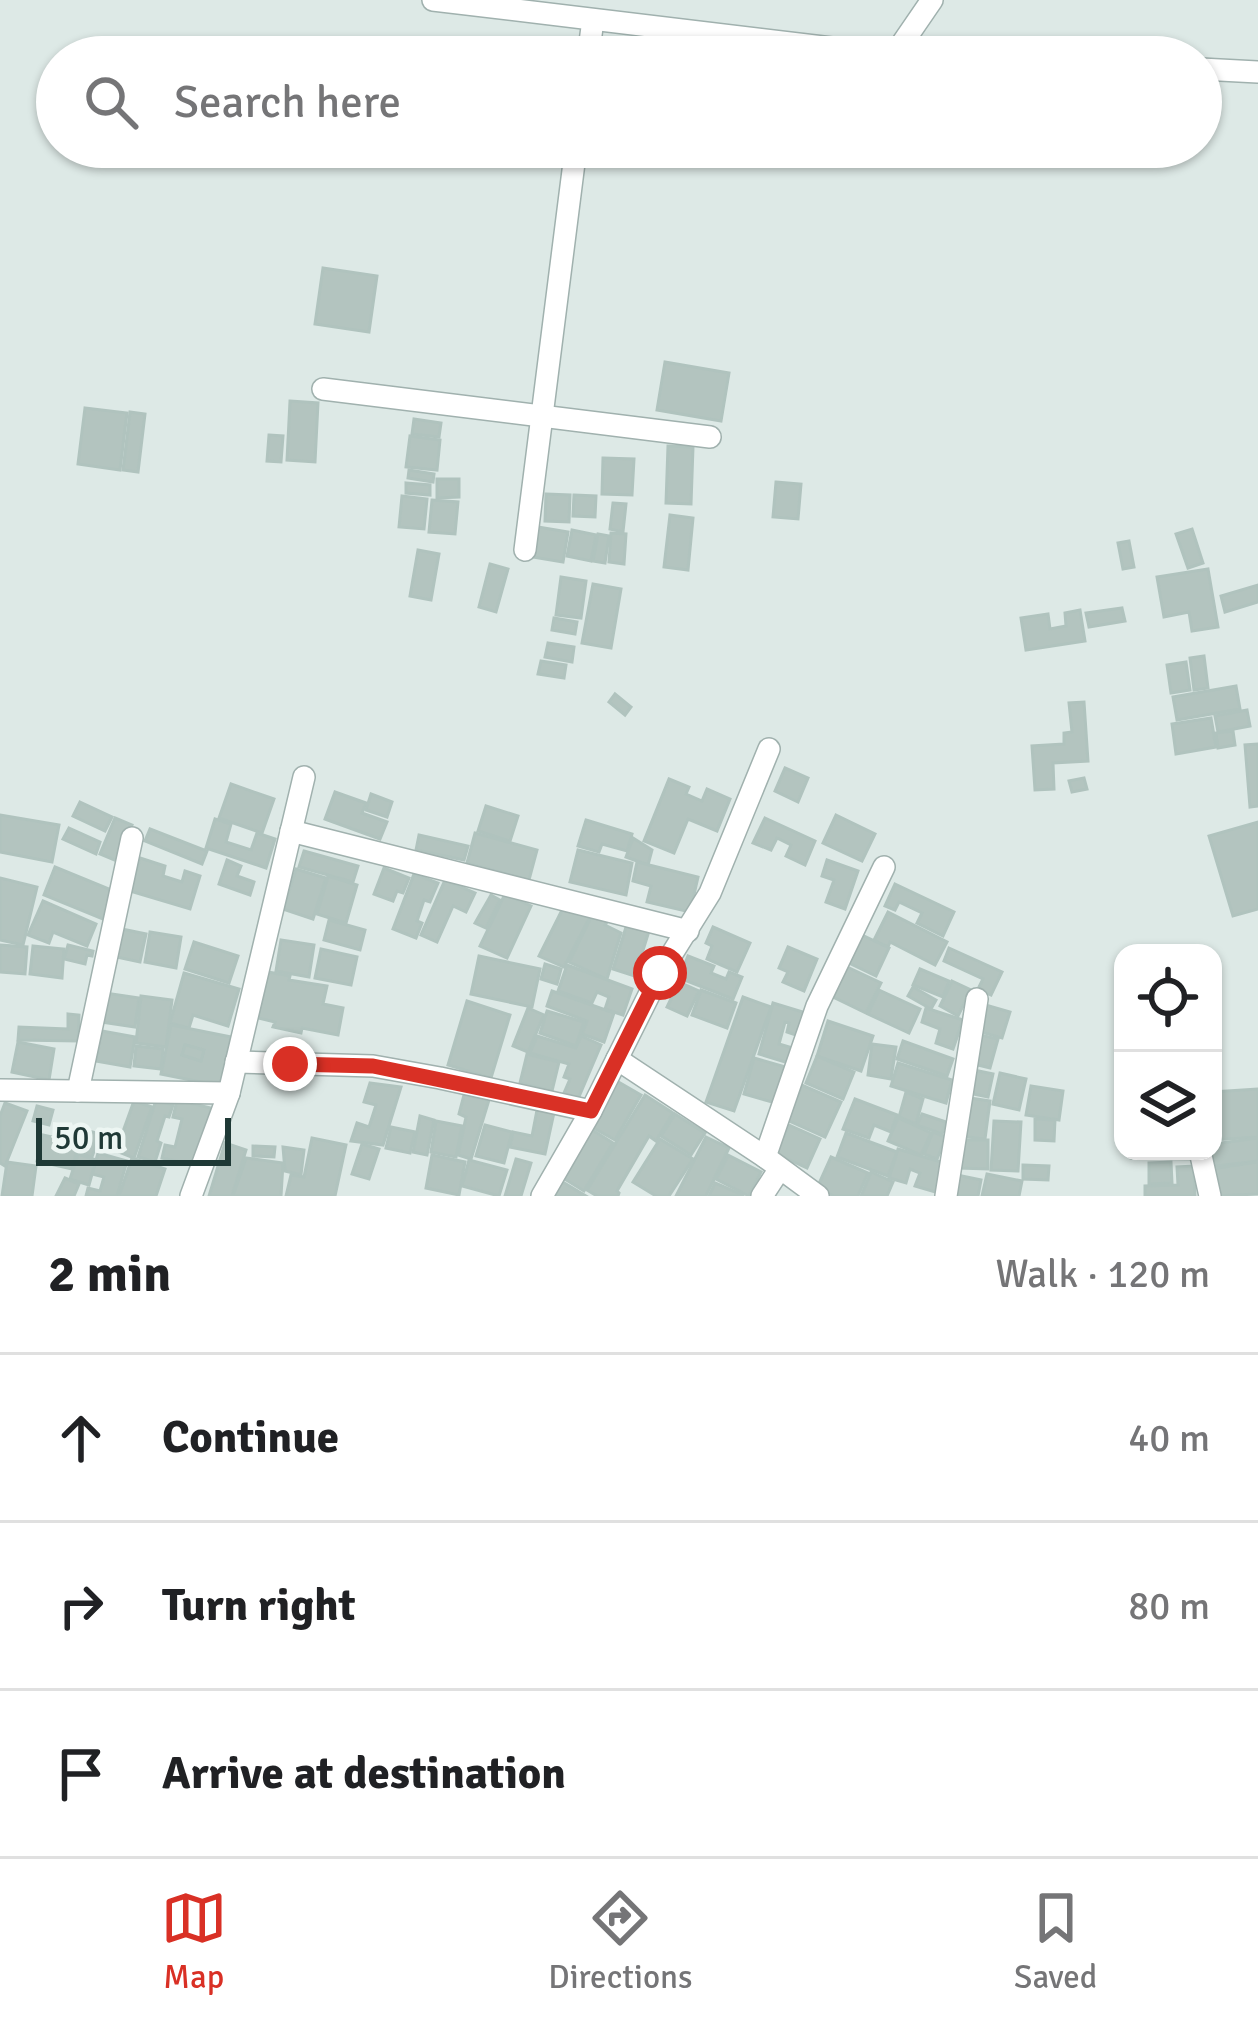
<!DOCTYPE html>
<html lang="en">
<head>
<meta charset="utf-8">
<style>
  :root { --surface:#fff; --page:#f6f6f6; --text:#202124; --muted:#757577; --line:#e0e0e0; --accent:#d93025 }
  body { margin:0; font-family:Signika,sans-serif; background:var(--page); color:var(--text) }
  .controls { position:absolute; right:36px; bottom:36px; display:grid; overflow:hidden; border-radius:24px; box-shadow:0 3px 9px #0004 }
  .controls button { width:108px; height:108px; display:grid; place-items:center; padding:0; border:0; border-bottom:3px solid var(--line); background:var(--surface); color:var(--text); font:60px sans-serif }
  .scale { position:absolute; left:36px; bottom:30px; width:195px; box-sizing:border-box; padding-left:12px; border:6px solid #1f3936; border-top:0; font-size:33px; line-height:42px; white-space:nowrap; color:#1f3936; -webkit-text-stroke:9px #edf6f3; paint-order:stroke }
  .stop { position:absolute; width:36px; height:36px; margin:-27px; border:9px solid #d93025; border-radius:50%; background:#fff }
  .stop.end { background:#d93025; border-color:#fff; box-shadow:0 3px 12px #0008 }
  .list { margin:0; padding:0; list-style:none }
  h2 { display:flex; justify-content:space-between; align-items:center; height:156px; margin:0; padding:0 48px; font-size:51px }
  h2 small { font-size:39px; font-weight:400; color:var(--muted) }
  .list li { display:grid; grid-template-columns:78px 1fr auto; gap:36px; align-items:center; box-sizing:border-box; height:168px; padding:0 48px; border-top:3px solid var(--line) }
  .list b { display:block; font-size:45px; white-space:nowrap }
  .list em { font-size:39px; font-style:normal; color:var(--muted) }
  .icon { flex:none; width:66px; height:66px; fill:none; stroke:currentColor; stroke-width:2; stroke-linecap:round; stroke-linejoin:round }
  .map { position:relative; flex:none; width:1258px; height:1196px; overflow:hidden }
  .search { position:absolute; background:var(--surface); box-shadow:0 3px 9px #0004; left:36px; right:36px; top:36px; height:132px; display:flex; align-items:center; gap:30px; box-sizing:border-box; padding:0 42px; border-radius:66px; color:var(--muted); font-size:45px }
  .sheet { height:660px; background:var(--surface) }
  nav { display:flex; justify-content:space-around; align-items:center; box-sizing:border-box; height:168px; border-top:3px solid var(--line); background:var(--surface); font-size:33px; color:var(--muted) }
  nav a { display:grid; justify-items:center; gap:6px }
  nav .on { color:var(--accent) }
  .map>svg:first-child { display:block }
  .building { fill:#b3c4bf; stroke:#b0c3be; stroke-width:3; fill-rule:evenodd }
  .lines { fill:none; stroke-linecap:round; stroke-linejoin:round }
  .minor-casing { stroke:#a0b1ae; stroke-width:24 }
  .minor { stroke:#fff; stroke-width:21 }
  .route { stroke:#d93025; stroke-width:15 }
</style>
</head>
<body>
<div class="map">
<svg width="1258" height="1196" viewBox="0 0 1258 1196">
  <rect width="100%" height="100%" fill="#dde9e6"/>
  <g class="building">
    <path d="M323,268L377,276L369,332L315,324Z"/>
    <path d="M665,362L729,373L721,421L657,410Z"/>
    <path d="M290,401L318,403L315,462L287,460Z"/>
    <path d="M85,408L127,413L120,470L78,464Z"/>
    <path d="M130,412L145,414L138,472L123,470Z"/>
    <path d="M414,419L441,423L439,437L412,434Z"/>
    <path d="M269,435L283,436L281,462L267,461Z"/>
    <path d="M410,436L440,440L437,470L406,467Z"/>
    <path d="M668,446L693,447L691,504L666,503Z"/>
    <path d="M603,458L634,459L632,495L602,494Z"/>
    <path d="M409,470L434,474L433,482L408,478Z"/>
    <path d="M437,479H459V497L437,498Z"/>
    <path d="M776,482L801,484L798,519L773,517Z"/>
    <path d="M406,483L430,485V495L406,493Z"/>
    <path d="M546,494L570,495L569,522L545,521Z"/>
    <path d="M574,495L596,496L595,517L573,516Z"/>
    <path d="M402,496L427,499L424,529L399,527Z"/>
    <path d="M432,500L458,502L455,534L429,532Z"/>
    <path d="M613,503L626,504L623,532L610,529Z"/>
    <path d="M670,515L693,518L688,570L664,567Z"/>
    <path d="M538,527L568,532L563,562L533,557Z"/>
    <path d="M1192,529L1203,563L1188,568L1176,534Z"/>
    <path d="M572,530L596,535L591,561L567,556Z"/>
    <path d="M611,533L626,534L624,564L609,562Z"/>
    <path d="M598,534L609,536L605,563L593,561Z"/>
    <path d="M1129,541L1134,567L1123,569L1118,543Z"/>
    <path d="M418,550L439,554L431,600L410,596Z"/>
    <path d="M490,564L508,569L496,612L479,607Z"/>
    <path d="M1208,569L1218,627L1192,631L1189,612L1164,617L1157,577Z"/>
    <path d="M561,577L586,581L581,618L556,615Z"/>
    <path d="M593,584L621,589L611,648L582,643Z"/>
    <path d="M1258,585V602L1225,612L1221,596Z"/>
    <path d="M1122,608L1125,621L1089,627L1086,613Z"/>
    <path d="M1080,610L1085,641L1026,650L1021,618L1048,614L1050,629L1066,626L1065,613Z"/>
    <path d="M554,618L577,622L575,634L552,630Z"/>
    <path d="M548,643L574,647L572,662L545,657Z"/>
    <path d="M1204,656L1208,688L1194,690L1190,658Z"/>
    <path d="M541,661L566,665L564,678L538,674Z"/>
    <path d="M1186,662L1190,690L1171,693L1167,665Z"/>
    <path d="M1236,686L1240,709L1177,720L1173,697Z"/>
    <path d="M615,694L631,707L625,715L609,702Z"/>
    <path d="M1084,702L1088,761L1053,763L1054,789L1035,790L1032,746L1064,744V733L1072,732L1069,703Z"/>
    <path d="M1247,710L1250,726L1218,732L1215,716Z"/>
    <path d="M1211,718L1216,747L1176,754L1172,724Z"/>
    <path d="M1233,731L1235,745L1218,748L1216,733Z"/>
    <path d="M1258,744V806L1250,807L1245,745Z"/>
    <path d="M785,768L808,778L798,802L775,791Z"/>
    <path d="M1084,778L1087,789L1072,792L1069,781Z"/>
    <path d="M669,779L689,787L686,794L702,801L707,789L730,799L717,831L688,819L674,853L644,841Z"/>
    <path d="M231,784L274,799L262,833L219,818Z"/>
    <path d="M335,792L366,803L362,813L387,822L380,839L325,819Z"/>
    <path d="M371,794L392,802L387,817L366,810Z"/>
    <path d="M80,802L112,817L105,831L73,816Z"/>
    <path d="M486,806L518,816L510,841L478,831Z"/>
    <path d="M0,815L59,825L52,862L0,852Z"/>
    <path d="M836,815L875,834L862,861L823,843Z"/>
    <path d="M115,818L132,825L117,861L100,854Z"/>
    <path d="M765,818L815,841L805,865L786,856L791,845L777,838L771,850L753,843Z"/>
    <path d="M215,819L231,824L226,842L251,850L257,833L275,839L266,868L206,848Z"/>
    <path d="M586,820L632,834L627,851L602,844L599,852L578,846Z"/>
    <path d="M1258,822V909L1233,916L1209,836Z"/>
    <path d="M69,828L100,842L96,854L63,839Z"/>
    <path d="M150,829L207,851L202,864L145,841Z"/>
    <path d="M475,833L537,850L529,880L467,863Z"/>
    <path d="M419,835L468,846L464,860L416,850Z"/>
    <path d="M633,838L652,850L648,865L626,857Z"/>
    <path d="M578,850L632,863L626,895L570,882Z"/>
    <path d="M304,851L358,866L353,882L299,867Z"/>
    <path d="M140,858L165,866L163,876L182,882L185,871L200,876L190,909L130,891Z"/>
    <path d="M227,860L241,866L237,876L254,882L250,895L219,884Z"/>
    <path d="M827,860L858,871L845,909L826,902L834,880L822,876Z"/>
    <path d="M637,862L698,877L690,912L647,902L651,886L633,881Z"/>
    <path d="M55,867L114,891L103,919L44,895Z"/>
    <path d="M384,868L409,878L403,893L397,891L393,901L374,894Z"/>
    <path d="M296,869L326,878L313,919L283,909Z"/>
    <path d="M414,874L438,883L430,902L424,900L417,921L422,923L416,938L393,929Z"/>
    <path d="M328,876L357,885L346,923L317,914Z"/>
    <path d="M0,878L37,887L23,945L0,940Z"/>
    <path d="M445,880L475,893L466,912L453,906L437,942L421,935Z"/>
    <path d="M895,884L954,912L943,936L917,923L922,913L899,902L895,910L885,906Z"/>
    <path d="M505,894L531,906L507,958L480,946Z"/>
    <path d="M491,895L500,900L486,928L475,923Z"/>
    <path d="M43,901L96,924L87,946L53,932L49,943L28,935Z"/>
    <path d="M565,904L590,917L564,967L539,956Z"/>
    <path d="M594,911L609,919L605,925L621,933L607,979L569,962Z"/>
    <path d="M888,912L947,942L935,965L890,942L888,947L874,940Z"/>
    <path d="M329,920L365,930L360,950L324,940Z"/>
    <path d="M627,924L649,931L635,976L613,969Z"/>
    <path d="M713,927L750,943L737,972L707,959L712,946L706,943Z"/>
    <path d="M122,929L146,934L140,962L117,957Z"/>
    <path d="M150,932L181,937L176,968L145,962Z"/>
    <path d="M860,934L889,948L876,976L847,962Z"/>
    <path d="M281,940L314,945L309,977L276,971Z"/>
    <path d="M194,942L238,956L229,983L185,969Z"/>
    <path d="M0,945L27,947L25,974L0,972Z"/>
    <path d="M68,945L93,951L92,956L87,955L85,964L64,959Z"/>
    <path d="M33,946L64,949L62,978L30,974Z"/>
    <path d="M788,947L817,959L804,991L783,982L788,972L779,968Z"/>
    <path d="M949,948L1002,972L991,995L978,989L983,979L944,961Z"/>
    <path d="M321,949L357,957L351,985L315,978Z"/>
    <path d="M479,956L540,969L532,1007L471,994Z"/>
    <path d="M688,956L714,966L711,973L726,979L729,972L742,977L733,999L679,978Z"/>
    <path d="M545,964L561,969L557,984L541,979Z"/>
    <path d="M567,965L632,989L623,1015L605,1009L609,997L597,992L592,1003L558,991Z"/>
    <path d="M843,965L881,983L866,1013L829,995Z"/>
    <path d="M920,969L949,981L943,997L913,985Z"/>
    <path d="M268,972L290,976L289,980L327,986L323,1004L343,1008L338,1035L302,1028L301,1033L273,1027L275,1022L258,1018Z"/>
    <path d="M184,973L239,989L228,1026L193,1015L189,1028L170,1023Z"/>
    <path d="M952,981L971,990L958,1016L940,1006Z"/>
    <path d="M679,982L699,991L687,1016L667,1007Z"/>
    <path d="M913,987L936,1000L931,1009L908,996Z"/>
    <path d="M701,990L736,1003L727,1028L692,1015Z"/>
    <path d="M879,990L920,1009L909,1033L868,1014Z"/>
    <path d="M552,991L614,1013L604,1042L582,1034L587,1021L547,1006Z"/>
    <path d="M105,993L139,998L135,1027L101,1022Z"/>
    <path d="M141,996L172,1000L166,1047L136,1043Z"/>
    <path d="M743,997L771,1007L734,1111L706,1102Z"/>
    <path d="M467,1001L510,1015L491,1078L448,1065Z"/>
    <path d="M773,1003L806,1013L799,1036L787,1032L789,1023L785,1022L779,1044L796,1049L792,1064L759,1054Z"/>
    <path d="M982,1004L1010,1012L1002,1038L974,1030Z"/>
    <path d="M528,1008L544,1015L528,1052L513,1046Z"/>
    <path d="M926,1008L963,1020L953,1049L936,1043L940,1029L922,1022Z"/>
    <path d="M547,1011L584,1022L576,1046L540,1033Z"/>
    <path d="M68,1014L79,1015L78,1041L18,1040L19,1027L68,1029Z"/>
    <path d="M828,1021L873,1036L861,1071L817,1056Z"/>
    <path d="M171,1025L231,1037L221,1086L161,1074ZM185,1045L204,1050L201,1061L182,1055Z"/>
    <path d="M102,1031L135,1037L130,1067L96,1061Z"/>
    <path d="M976,1034L998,1039L990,1068L969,1063Z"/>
    <path d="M537,1036L576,1048L581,1036L601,1045L578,1099L564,1093L570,1079L564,1077L569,1064L530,1053Z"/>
    <path d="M903,1041L953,1059L947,1076L897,1059Z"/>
    <path d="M18,1042L54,1049L49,1080L12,1072Z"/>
    <path d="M872,1044L896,1047L891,1079L868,1075Z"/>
    <path d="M185,1045L204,1050L201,1061L182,1055Z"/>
    <path d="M136,1046L163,1049L161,1069L134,1066Z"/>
    <path d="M527,1054L559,1062L552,1091L520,1083Z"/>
    <path d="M817,1056L854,1072L843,1099L806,1083Z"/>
    <path d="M754,1058L789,1068L779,1104L744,1094Z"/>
    <path d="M898,1063L952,1080L946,1103L891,1086Z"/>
    <path d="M969,1069L993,1074L988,1097L964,1092Z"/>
    <path d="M1000,1073L1026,1079L1019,1110L993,1104Z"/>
    <path d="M615,1080L641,1095L615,1140L590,1126Z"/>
    <path d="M370,1083L401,1087L383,1145L351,1141L357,1123L369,1127L376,1105L364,1102Z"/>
    <path d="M802,1085L841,1102L825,1137L787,1120Z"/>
    <path d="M1031,1086L1063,1091L1059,1120L1026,1115Z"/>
    <path d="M1258,1089V1137L1213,1140V1092Z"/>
    <path d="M906,1092L923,1099L916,1124L899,1117Z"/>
    <path d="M464,1095L489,1100L471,1159L458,1155L466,1117L459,1114Z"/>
    <path d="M645,1095L673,1113L656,1141L649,1136L617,1191L619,1193L618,1196H597L587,1190Z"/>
    <path d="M964,1097L990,1101L985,1139L959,1136Z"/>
    <path d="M855,1099L897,1115L891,1132L874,1125L869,1138L843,1129Z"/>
    <path d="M156,1100L173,1105L169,1117L165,1116L157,1141L161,1143L155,1162L138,1157Z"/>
    <path d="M177,1100L211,1108L198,1166L162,1158L165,1145L175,1147L182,1119L173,1117Z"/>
    <path d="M134,1101L152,1107L134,1158L116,1151Z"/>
    <path d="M5,1103L27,1111L5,1166L0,1163V1116Z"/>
    <path d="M538,1105L555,1108L545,1154L510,1147L513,1132L532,1136Z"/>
    <path d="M37,1106L53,1110L49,1125L33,1121Z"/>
    <path d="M675,1114L705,1133L691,1155L661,1136Z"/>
    <path d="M922,1114L946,1122L942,1134L917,1125Z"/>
    <path d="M420,1116L434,1120L427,1155L413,1152Z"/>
    <path d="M898,1118L931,1133L921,1155L888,1141Z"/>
    <path d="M1035,1119L1055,1120L1054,1141L1035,1140Z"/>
    <path d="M436,1121L462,1126L456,1157L431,1152Z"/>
    <path d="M994,1121L1021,1122L1018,1171L991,1170Z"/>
    <path d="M485,1125L512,1132L504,1163L476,1156Z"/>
    <path d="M789,1125L820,1139L807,1168L775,1153Z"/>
    <path d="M391,1127L415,1132L410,1153L386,1148Z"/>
    <path d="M589,1128L613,1143L584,1191L560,1176Z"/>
    <path d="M85,1130L100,1134L92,1157L78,1153Z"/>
    <path d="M933,1132L946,1137L937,1159L924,1154Z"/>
    <path d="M846,1133L897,1152L888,1176L837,1157Z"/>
    <path d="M43,1135L79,1143L72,1169L37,1161Z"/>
    <path d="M706,1137L729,1148L706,1196H676Z"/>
    <path d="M312,1138L346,1145L335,1196H286L291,1175L304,1177Z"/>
    <path d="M1258,1138V1161L1208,1167L1206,1151H1213V1144Z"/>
    <path d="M660,1139L693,1159L669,1196H656L633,1182Z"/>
    <path d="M959,1140H988V1169L959,1168Z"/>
    <path d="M225,1143L246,1150L232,1196H209Z"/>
    <path d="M362,1144L379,1149L369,1179L352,1174Z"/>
    <path d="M253,1146L275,1147L274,1157L253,1156Z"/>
    <path d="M283,1147L304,1150L301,1175L285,1171Z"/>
    <path d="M898,1149L944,1163L935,1192L915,1186L920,1173L910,1169L906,1183L889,1178Z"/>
    <path d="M1131,1151H1194V1159L1131,1158Z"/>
    <path d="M98,1153L127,1161L117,1196H86L88,1188L100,1191L104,1177L92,1174Z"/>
    <path d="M78,1154L96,1160L89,1185L70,1179Z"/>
    <path d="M432,1155L465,1162L459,1195L426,1188Z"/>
    <path d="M728,1155L761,1172L749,1196L716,1179Z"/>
    <path d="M831,1157L868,1173L858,1196H834L817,1188Z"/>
    <path d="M132,1158L165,1169L156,1196H119Z"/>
    <path d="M246,1158L283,1163L281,1196H233Z"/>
    <path d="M516,1159L531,1163L521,1196H505Z"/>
    <path d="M469,1160L507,1170L499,1196L462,1186Z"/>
    <path d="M7,1162L36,1166L32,1196H2Z"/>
    <path d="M1171,1162L1172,1183L1149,1184V1163Z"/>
    <path d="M1258,1162V1194L1215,1196L1211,1169Z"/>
    <path d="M1023,1165L1049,1166L1048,1180L1023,1179Z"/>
    <path d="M1194,1166L1195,1196H1145V1186L1178,1185L1177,1167Z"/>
    <path d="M871,1172L893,1182L887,1196H861Z"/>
    <path d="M987,1174L1022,1181L1019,1196H982Z"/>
    <path d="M957,1175L981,1180L978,1196H954Z"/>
    <path d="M65,1178L79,1184L74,1196H56Z"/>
    <path d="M556,1178L586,1196H544Z"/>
    <path d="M715,1183L743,1195V1196H709Z"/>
  </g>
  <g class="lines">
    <defs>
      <g id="minor">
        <path d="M433,0L840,49L953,57"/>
        <path d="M895,54L932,0"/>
        <path d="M588,57L593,20"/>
        <path d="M1201,69L1258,72"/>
        <path d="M323,389L710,437"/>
        <path d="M525,550L576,147"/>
        <path d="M291,831L688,931"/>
        <path d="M617,1059L765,1157L818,1196"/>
        <path d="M236,1062L373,1066L440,1078L591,1111"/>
        <path d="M0,1090L229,1093"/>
        <path d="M78,1091L132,838"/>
        <path d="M1200,1151L1210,1196"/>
        <path d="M765,1157L817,1006L884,867"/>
        <path d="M191,1196L229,1093L304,777"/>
        <path d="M542,1196L591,1111L660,973L710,893L769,749"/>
        <path d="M762,1196L779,1170"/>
        <path d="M946,1196L977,999"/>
      </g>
    </defs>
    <use href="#minor" class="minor-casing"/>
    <use href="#minor" class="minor"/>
  </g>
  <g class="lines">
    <path class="route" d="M290,1064L373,1066L591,1111L660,973"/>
  </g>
</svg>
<div class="controls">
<button><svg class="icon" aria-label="locate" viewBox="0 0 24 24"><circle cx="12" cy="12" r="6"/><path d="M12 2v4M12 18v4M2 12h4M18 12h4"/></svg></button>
<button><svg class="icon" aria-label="layers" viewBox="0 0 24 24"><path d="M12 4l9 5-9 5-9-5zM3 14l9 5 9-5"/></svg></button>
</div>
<div class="scale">50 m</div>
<div class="stop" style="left:660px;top:973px"></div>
<div class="stop end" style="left:290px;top:1064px"></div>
<div class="search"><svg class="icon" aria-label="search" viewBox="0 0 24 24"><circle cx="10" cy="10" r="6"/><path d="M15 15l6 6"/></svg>Search here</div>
</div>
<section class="sheet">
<h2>2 min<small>Walk · 120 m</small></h2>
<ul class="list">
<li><svg class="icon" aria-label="ahead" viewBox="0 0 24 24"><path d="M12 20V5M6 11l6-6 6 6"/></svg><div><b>Continue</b></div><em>40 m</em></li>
<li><svg class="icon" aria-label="right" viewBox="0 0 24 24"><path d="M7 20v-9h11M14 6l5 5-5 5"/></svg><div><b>Turn right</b></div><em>80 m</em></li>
<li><svg class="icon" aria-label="arrive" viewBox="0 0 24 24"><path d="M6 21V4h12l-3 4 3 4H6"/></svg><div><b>Arrive at destination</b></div></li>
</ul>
</section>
<nav>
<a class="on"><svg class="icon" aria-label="map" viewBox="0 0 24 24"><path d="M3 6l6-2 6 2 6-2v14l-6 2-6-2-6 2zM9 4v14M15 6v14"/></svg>Map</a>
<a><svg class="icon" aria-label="directions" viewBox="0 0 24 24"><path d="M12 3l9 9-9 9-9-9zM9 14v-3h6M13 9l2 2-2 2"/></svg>Directions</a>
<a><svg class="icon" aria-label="saved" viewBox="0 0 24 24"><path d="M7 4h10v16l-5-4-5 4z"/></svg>Saved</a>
</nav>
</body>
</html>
